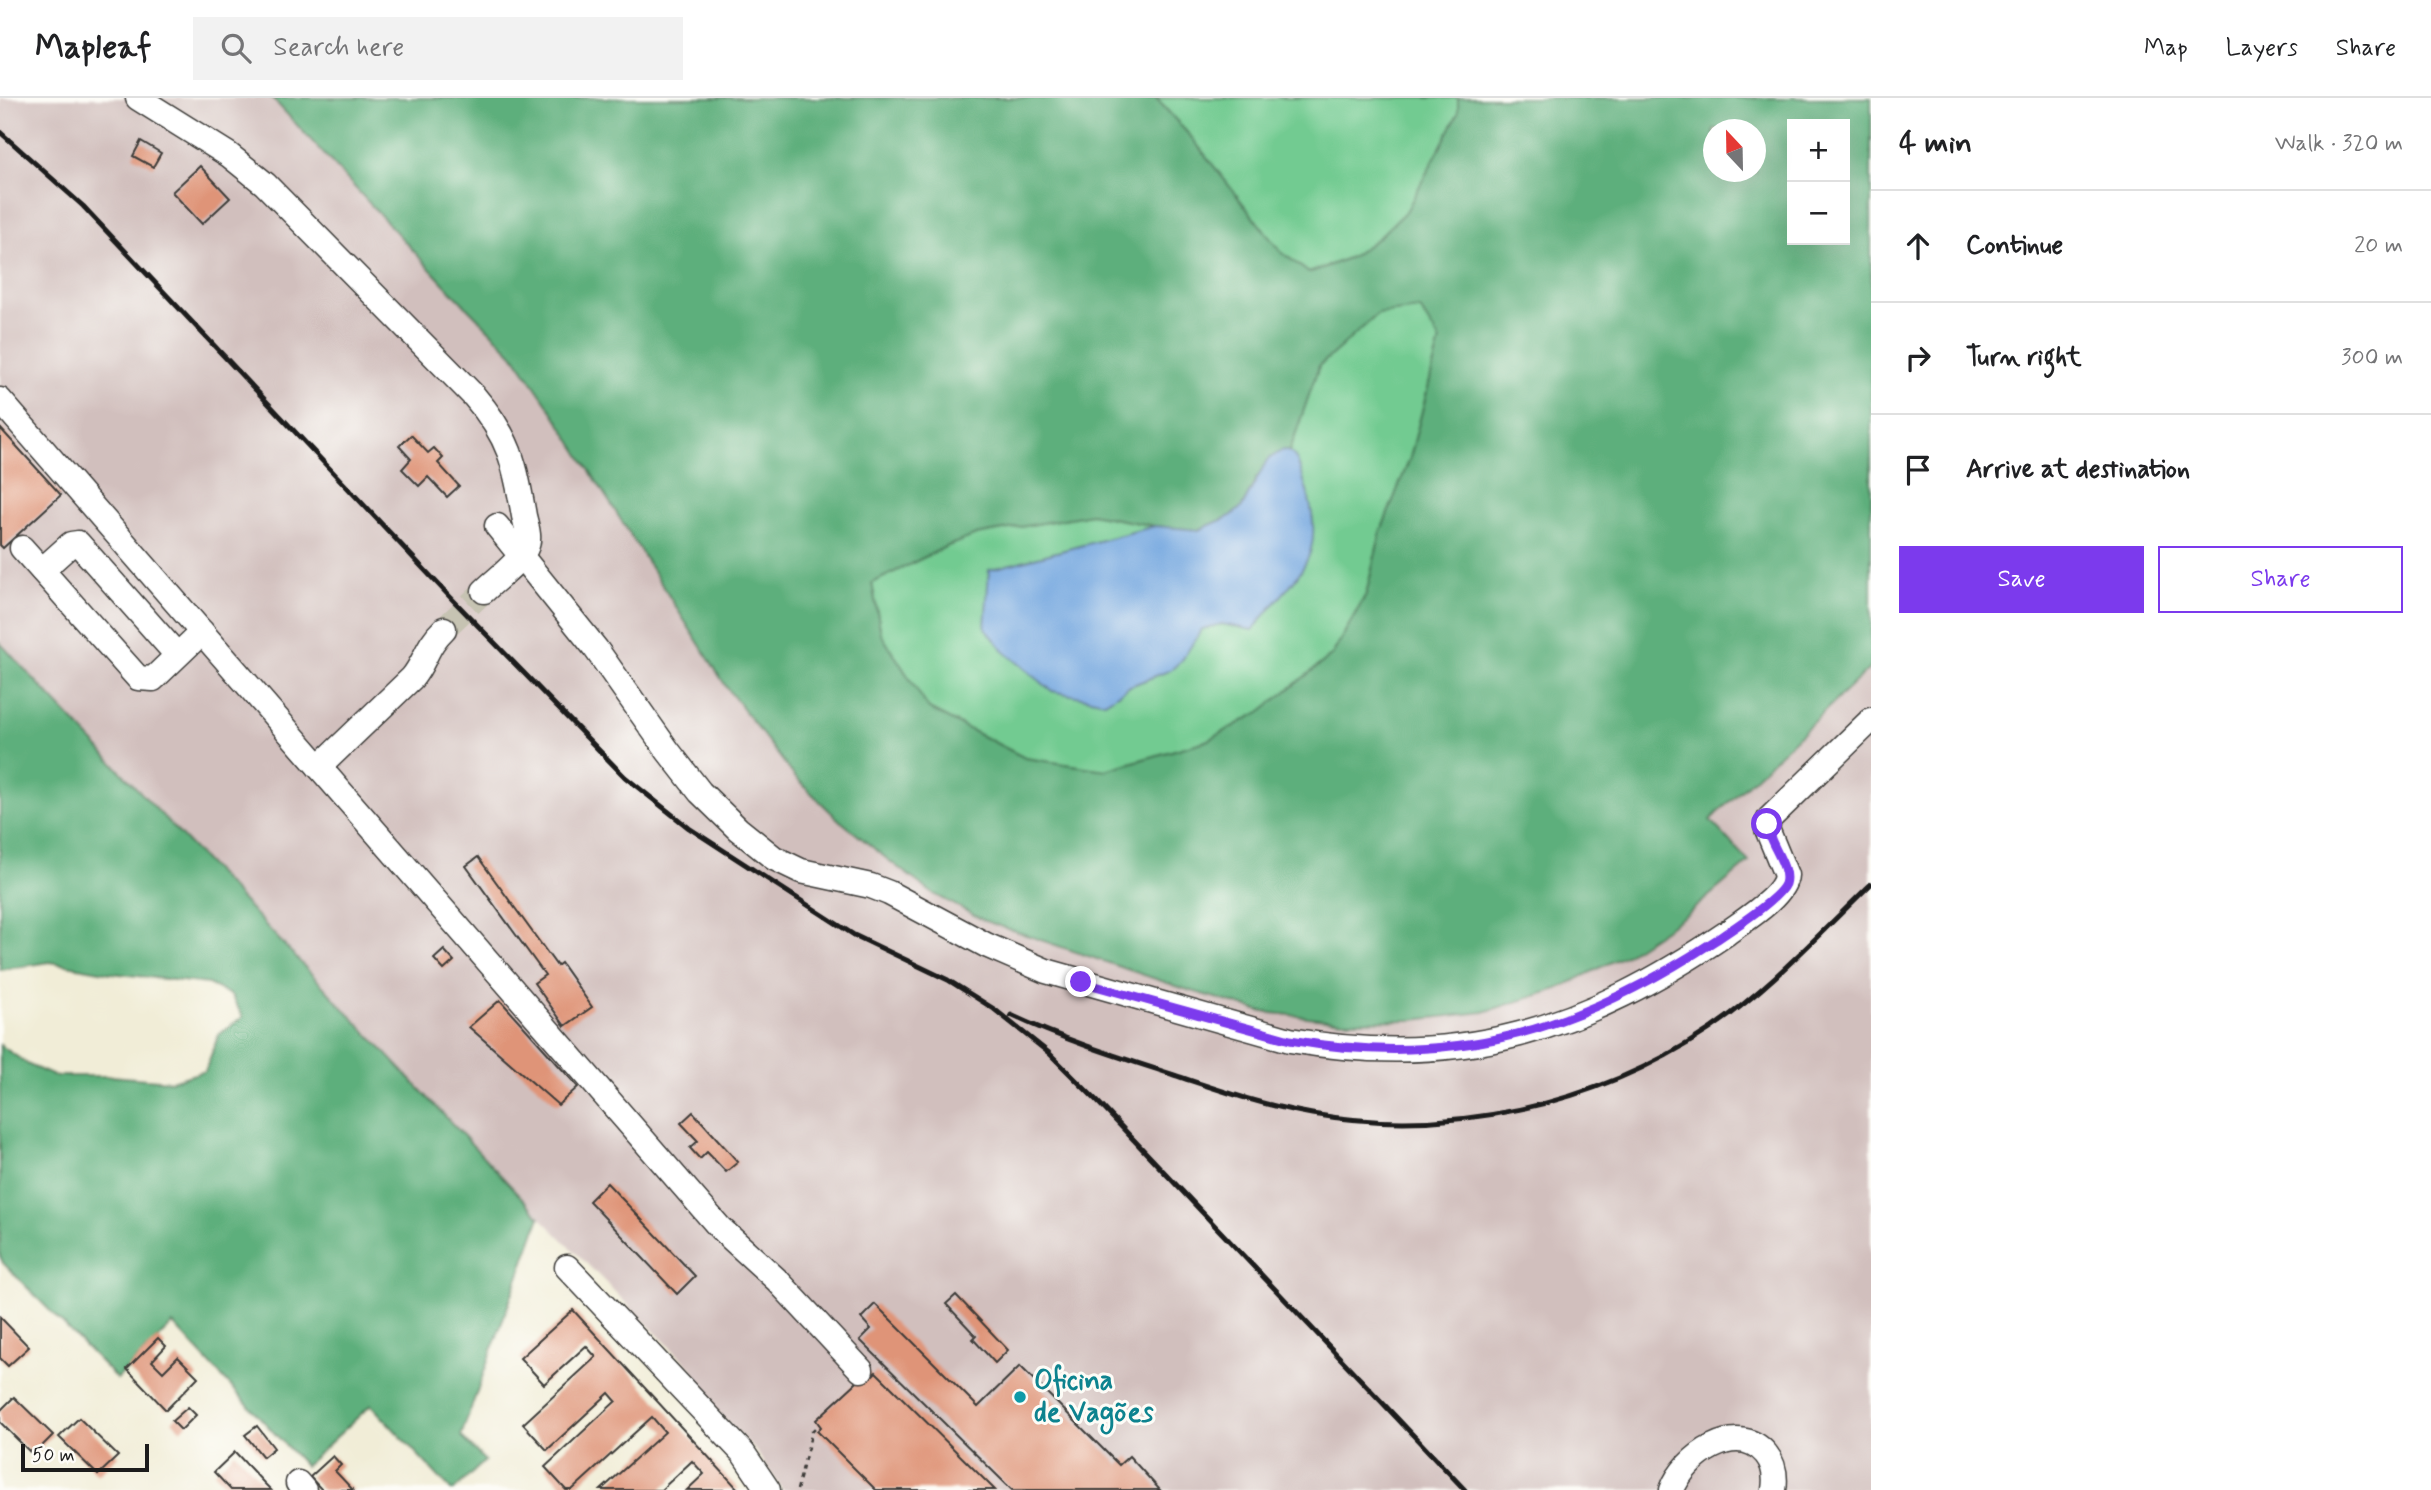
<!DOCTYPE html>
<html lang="en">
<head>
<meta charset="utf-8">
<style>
  :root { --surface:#fff; --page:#f2f2f2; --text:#202124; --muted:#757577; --line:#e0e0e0; --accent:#7c3aed }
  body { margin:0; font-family:Mynerve,sans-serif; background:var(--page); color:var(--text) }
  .controls { position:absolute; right:21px; top:21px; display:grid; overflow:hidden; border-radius:0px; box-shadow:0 7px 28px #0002 }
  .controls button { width:63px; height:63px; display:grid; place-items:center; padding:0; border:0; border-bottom:2px solid var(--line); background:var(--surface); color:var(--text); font:35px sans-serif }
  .compass { position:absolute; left:1703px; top:21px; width:63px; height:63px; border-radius:50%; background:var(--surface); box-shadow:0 7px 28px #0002; rotate:338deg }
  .scale { position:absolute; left:21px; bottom:18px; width:128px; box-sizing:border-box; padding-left:7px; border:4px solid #1c1c1c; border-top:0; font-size:19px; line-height:24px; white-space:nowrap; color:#1c1c1c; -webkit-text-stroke:5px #fdfcf7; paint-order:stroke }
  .stop { position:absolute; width:21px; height:21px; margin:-16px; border:5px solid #7c3aed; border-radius:50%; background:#fff }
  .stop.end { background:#7c3aed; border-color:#fff; box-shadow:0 2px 7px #0008 }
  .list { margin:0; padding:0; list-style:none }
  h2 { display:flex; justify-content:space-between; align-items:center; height:91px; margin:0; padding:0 28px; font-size:30px }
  h2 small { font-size:23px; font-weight:400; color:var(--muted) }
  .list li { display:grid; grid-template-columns:46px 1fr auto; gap:21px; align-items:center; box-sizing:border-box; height:112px; padding:0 28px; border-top:2px solid var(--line) }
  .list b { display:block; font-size:26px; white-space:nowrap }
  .list em { font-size:23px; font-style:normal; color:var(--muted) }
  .actions { display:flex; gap:14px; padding:21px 28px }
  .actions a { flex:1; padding:16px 0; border:2px solid var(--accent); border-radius:0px; text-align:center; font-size:24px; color:var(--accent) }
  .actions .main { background:var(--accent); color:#fff }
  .icon { flex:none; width:38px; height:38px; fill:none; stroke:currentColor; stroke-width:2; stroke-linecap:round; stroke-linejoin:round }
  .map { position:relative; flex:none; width:1871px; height:1392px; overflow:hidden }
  header { display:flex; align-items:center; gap:42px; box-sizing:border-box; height:98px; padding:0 35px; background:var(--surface); border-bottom:2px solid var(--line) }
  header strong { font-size:33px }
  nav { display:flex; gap:38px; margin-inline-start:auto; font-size:24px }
  .search { width:490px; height:63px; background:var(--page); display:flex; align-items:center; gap:18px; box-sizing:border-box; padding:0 24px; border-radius:0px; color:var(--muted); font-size:26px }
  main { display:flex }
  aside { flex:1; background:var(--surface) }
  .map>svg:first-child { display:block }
  .industrial { fill:#d1bfbd }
  .green { fill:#72cb91; stroke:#477456; stroke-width:2 }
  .forest { fill:#5daf7b; stroke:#3c664c; stroke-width:2; fill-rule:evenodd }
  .water { fill:#72a6df; stroke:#47617e; stroke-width:2 }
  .building { fill:#df9478 }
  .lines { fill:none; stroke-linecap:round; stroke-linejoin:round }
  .minor-tunnel { stroke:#c6c3b2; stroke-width:24; stroke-dasharray:24 12; stroke-linecap:butt }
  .minor-casing { stroke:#3c3b38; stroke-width:27 }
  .path { stroke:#3c3b38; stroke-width:2.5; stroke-dasharray:5 5; stroke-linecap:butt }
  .minor { stroke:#fff; stroke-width:24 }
  .rail { stroke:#1c1c1c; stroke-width:5 }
  .route { stroke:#7c3aed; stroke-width:9 }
  .culture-dot { fill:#0f9aa8; stroke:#fdfcf7; stroke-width:2.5 }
  .labels { text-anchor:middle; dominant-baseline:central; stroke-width:6; stroke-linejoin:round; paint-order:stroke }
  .culture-label { font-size:28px; font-weight:bold; fill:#0d838f; stroke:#fdfcf7; text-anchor:start }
</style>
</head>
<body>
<header>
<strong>Mapleaf</strong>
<div class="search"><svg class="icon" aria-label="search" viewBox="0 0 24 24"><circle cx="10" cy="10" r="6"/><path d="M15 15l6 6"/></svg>Search here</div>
<nav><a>Map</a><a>Layers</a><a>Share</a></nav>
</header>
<main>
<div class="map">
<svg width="1871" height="1392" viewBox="0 0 1871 1392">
  <rect width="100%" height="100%" fill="#fdfcf7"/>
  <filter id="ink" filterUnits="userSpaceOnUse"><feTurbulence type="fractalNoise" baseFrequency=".0143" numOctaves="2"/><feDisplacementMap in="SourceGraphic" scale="14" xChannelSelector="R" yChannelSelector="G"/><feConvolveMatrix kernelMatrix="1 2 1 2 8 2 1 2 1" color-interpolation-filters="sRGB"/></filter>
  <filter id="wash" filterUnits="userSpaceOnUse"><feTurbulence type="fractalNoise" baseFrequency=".00686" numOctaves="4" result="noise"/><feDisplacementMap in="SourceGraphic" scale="28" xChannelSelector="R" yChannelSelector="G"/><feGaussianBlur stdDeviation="1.57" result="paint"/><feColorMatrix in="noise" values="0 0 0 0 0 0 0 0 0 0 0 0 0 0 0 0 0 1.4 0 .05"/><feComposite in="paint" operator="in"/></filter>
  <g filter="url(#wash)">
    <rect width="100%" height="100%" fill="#f1edd7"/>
    <path class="industrial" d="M0,0H272L445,187L513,256L554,316L727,590L795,679L838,721L887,761L985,823L1185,891L1263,914L1343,923L1413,922L1557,891L1626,857L1689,815L1749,765L1710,722L1871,569V1392H783L756,1353L707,1303L693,1272L540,1119L0,545Z"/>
    <g class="green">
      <path d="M1156,0H1458V16L1407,112L1379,139L1351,159L1309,175L1280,153L1191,39Z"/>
      <path d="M1420,210L1440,242L1410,360L1381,433L1366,496L1332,557L1260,614L1206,643L1105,672L1025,660L929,611L881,536L872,485L945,449L976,437L1091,416L1155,428L989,472L1089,600L1105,604L1130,588L1171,572L1202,531L1221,526L1253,532L1270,510L1313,422L1302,377L1290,352L1319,268L1378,216Z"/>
    </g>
    <g class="forest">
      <path d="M272,0H1156L1191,39L1280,153L1309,175L1351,159L1379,139L1407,112L1458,16V0H1871V569L1710,722L1749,764L1689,815L1626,857L1557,891L1484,914L1413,922L1343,923L1263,914L1185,891L985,823L932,795L887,761L838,721L795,679L727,590L554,316L513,256L445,187ZM1792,26H1845V142H1792ZM1714,32H1756V74H1714ZM1420,211L1440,243L1410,360L1381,433L1366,497L1332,557L1260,614L1206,643L1106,672L1025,660L929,611L881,536L872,485L945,449L976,437L1091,416L1155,428L1198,432L1231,418L1242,409L1257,379L1283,352H1290L1319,268L1378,216Z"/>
      <path d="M0,545L540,1119L461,1338L485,1363L454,1392H451L371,1307L305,1368L173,1226L117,1281L3,1165L0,1158V947L29,967L54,978H111L171,983L205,973L219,936L243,919L231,897L208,886L111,875L50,864L0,872Z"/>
    </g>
    <path class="water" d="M1283,352C1297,353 1299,369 1303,380C1331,463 1299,472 1253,532L1222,526L1202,531L1182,562L1171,572L1130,588L1105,604L1052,593L1006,555L985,530L989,472L1155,428L1199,432L1231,418L1242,409L1267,362Z"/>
    <g id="blocks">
      <g class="building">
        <path d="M141,43L161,55L153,69L133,58Z"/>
        <path d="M200,68L230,100L202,126L172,94Z"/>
        <path d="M0,330L61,397L3,450L0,447Z"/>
        <path d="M411,337L428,355L434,350L443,360L438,365L459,388L447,399L428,379L419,388L402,371L411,361L399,348Z"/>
        <path d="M478,759L557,868L561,865L592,909L565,928L534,885L545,877L466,768Z"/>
        <path d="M444,852L454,863L444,872L434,861Z"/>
        <path d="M500,902L578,989L558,1007L469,929Z"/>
        <path d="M693,1014L738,1064L726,1074L707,1054L700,1061L690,1050L698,1043L681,1025Z"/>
        <path d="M607,1085L695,1178L677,1196L589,1103Z"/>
        <path d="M956,1197L1008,1252L995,1265L973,1241L976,1238L946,1206Z"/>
        <path d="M875,1206L978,1309L1020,1268L1119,1367L1129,1358L1160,1392H1012L860,1242L871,1231L861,1220Z"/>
        <path d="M573,1212L739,1392H687L704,1376L692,1363L661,1392H601L665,1334L652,1319L572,1392H566L545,1369L616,1303L609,1295L547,1352L523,1326L596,1259L586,1248L544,1286L520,1260Z"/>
        <path d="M0,1219L29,1249L8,1268L0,1260Z"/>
        <path d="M158,1240L166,1248L152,1263L163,1274L178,1259L198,1279L166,1312L127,1271Z"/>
        <path d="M868,1274L872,1278L876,1274L995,1392H876L817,1333L821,1329L816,1322Z"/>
        <path d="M14,1299L53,1337L33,1357L0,1324V1313Z"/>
        <path d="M188,1309L196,1317L181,1332L172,1323Z"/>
        <path d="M79,1320L118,1358L98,1377L59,1339Z"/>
        <path d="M257,1328L274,1350L263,1359L245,1337Z"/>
        <path d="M235,1354L264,1385L271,1392H231L214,1374Z"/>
        <path d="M333,1358L341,1367L335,1373L353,1392H322L310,1379Z"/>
      </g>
    </g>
  </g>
  <g filter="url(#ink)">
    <use href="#blocks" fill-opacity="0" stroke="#3c3b38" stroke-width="2"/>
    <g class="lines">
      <path class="minor-tunnel" d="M444,531L484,493"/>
      <defs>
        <g id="minor">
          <path d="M138,0L229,57L265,86L474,298C510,340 515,365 524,418C526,427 531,440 526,450C520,464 495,482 484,493"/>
          <path d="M0,302L720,1130L778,1183L861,1272"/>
          <path d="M497,428L596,551L668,653L700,694L738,731L774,760L801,773L871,788L889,795L986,847L1046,873L1290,942C1462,972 1584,932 1727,835C1743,823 1785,798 1786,777L1767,731L1769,721L1871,622"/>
          <path d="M22,450L138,580L153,581L202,534"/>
          <path d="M42,472L71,446L78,445L177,557"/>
          <path d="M319,669L412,580C426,563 426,548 444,531"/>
          <path d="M567,1169L743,1355L768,1392"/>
          <path d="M298,1385L304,1392"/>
          <path d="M1672,1392C1684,1359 1737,1321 1766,1356C1775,1367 1776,1379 1774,1392"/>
        </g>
      </defs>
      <use href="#minor" class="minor-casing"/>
      <path class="path" d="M797,1392L812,1333L819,1326"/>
      <use href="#minor" class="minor"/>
      <g class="rail">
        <path d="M0,34L83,108L453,502L625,679L689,730L854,837L948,882L994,911L1049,955L1097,1003L1465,1392"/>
        <path d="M1011,917C1064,942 1119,959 1174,977C1220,992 1265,1008 1312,1016C1449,1040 1595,1008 1710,931C1770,890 1819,836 1871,786"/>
      </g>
    </g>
  </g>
  <g class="lines" filter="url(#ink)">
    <path class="route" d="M1081,884L1290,942C1455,971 1578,933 1716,842C1731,832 1779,801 1785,786C1791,769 1767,744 1767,726"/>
  </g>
  <circle class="culture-dot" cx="1020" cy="1299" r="7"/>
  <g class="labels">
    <g class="culture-label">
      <text x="1034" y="1283">Oficina<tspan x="1034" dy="32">de Vagões</tspan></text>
    </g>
  </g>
</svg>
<div class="controls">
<button>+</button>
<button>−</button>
</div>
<svg class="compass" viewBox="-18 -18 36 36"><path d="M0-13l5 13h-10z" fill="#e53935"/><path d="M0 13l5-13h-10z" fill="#757577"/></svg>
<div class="scale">50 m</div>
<div class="stop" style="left:1767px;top:726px"></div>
<div class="stop end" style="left:1081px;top:884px"></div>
</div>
<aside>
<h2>4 min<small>Walk · 320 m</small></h2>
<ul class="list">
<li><svg class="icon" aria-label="ahead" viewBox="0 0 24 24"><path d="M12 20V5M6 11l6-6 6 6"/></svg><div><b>Continue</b></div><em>20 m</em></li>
<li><svg class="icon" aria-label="right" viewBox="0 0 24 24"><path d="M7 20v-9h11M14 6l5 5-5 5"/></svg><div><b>Turn right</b></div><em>300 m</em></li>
<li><svg class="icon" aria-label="arrive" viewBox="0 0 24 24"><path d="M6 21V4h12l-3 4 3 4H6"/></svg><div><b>Arrive at destination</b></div></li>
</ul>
<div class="actions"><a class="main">Save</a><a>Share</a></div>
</aside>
</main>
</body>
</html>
